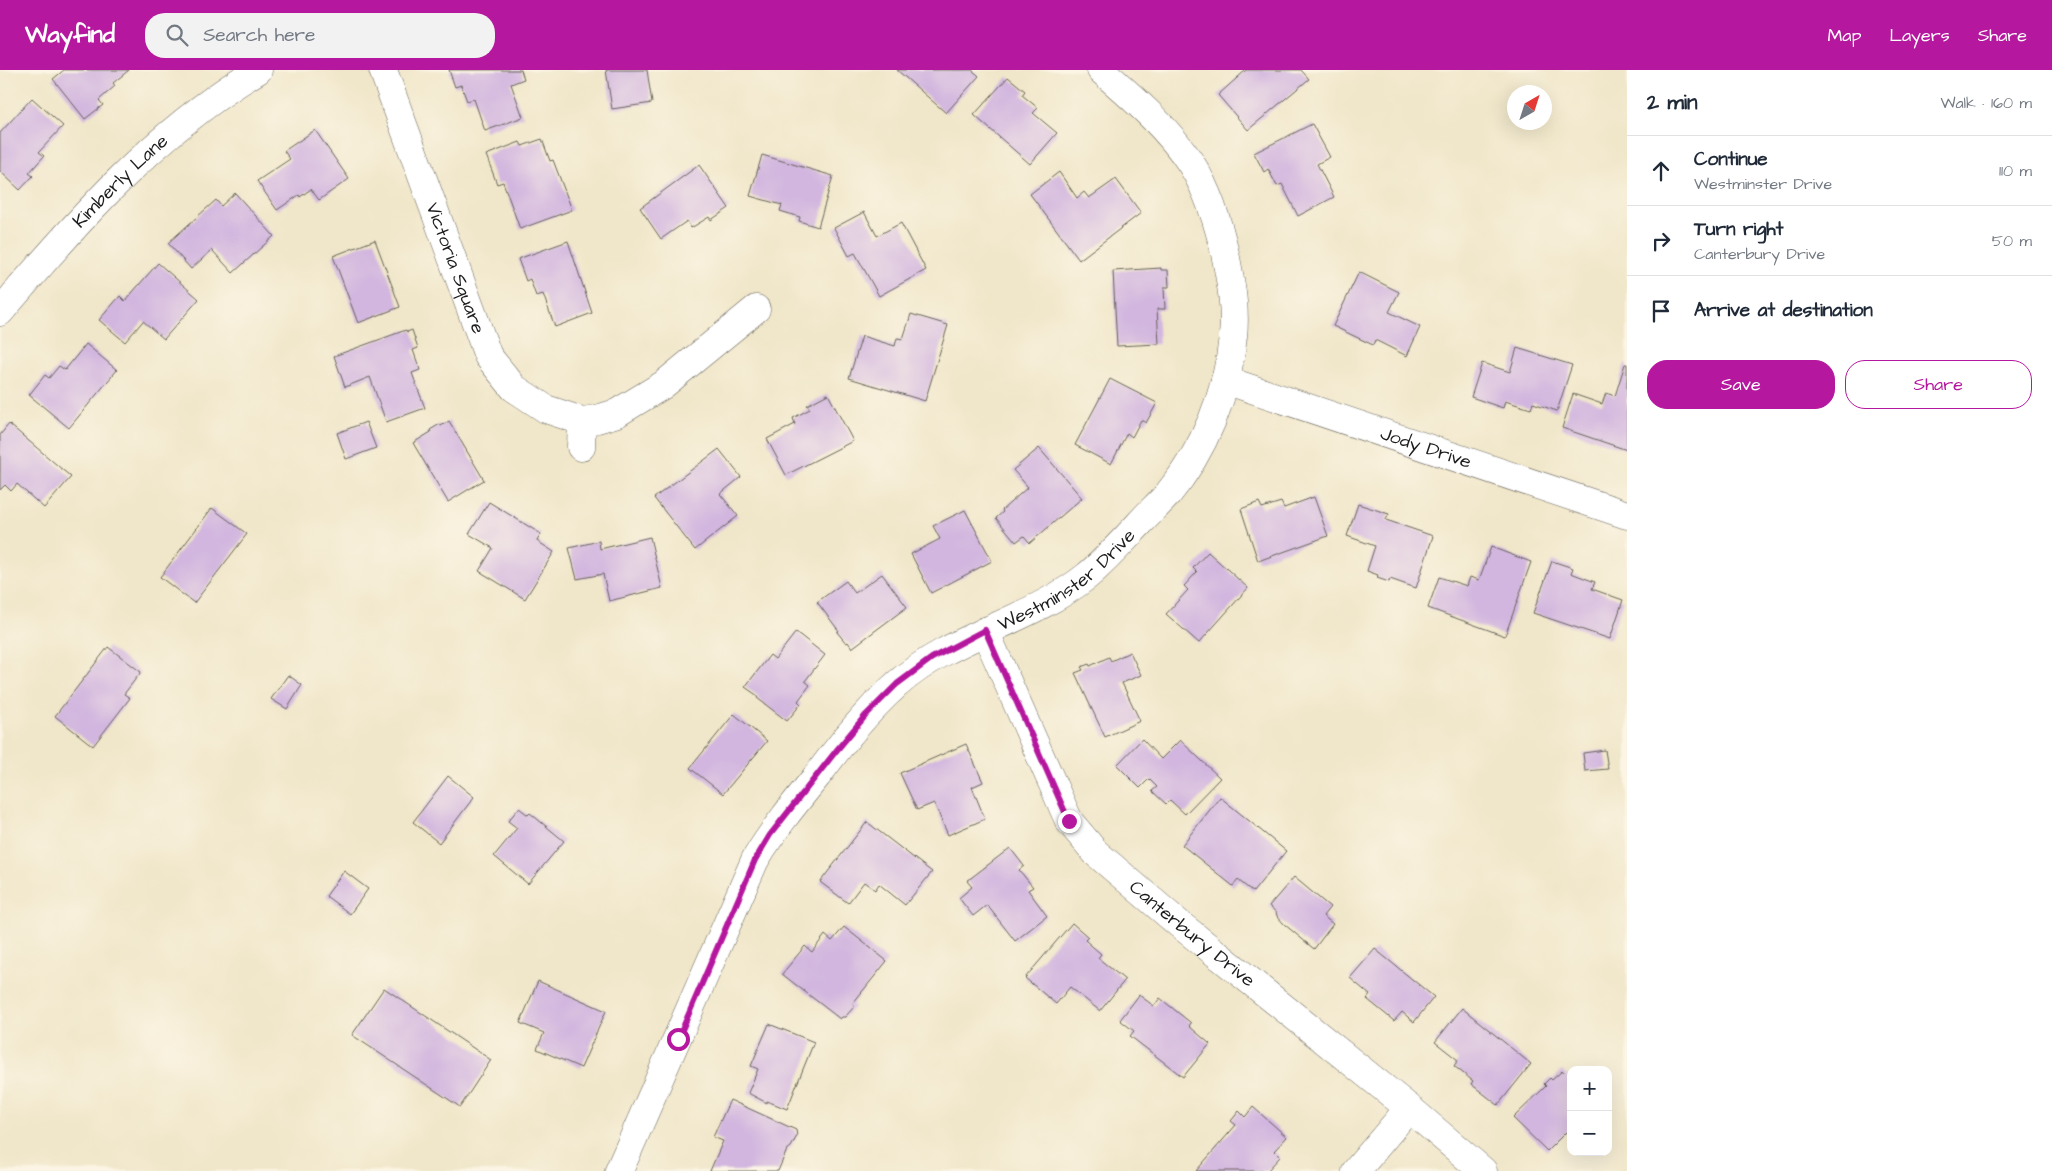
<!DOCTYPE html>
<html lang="en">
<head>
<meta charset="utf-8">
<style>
  :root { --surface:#fff; --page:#f2f2f3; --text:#1f2937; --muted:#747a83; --line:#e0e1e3; --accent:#b5179e }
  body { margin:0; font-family:"Architects Daughter",sans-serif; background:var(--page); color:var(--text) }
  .controls { position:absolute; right:15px; bottom:15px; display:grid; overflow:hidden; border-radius:10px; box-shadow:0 5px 20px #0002 }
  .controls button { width:45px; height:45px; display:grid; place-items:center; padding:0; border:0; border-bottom:1px solid var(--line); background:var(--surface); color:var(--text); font:25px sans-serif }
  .compass { position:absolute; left:1507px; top:15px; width:45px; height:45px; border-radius:50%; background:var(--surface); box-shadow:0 5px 20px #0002; rotate:39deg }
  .stop { position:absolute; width:15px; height:15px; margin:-11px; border:4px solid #b5179e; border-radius:50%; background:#fff }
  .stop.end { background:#b5179e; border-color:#fff; box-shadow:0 1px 5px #0008 }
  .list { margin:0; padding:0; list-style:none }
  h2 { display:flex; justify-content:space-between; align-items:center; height:65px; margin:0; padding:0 20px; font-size:21px }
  h2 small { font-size:16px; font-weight:400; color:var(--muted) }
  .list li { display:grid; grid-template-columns:32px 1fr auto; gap:15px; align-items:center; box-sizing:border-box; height:70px; padding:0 20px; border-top:1px solid var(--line) }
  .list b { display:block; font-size:19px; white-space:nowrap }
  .list p { margin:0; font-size:16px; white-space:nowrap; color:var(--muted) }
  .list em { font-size:16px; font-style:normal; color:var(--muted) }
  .actions { display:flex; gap:10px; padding:15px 20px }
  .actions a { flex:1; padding:11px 0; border:1px solid var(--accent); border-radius:20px; text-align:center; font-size:18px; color:var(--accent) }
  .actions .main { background:var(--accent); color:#fff }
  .icon { flex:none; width:28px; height:28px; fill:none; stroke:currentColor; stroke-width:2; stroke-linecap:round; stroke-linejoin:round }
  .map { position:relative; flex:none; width:1627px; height:1101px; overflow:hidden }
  header { display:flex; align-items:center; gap:30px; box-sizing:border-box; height:70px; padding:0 25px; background:var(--accent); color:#fff }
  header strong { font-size:24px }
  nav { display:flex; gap:28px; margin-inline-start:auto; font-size:18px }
  .search { width:350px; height:45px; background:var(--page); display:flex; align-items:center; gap:12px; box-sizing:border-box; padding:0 18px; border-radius:20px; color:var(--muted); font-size:19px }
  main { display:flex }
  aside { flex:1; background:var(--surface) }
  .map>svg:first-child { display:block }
  .building { fill:#d2b6df }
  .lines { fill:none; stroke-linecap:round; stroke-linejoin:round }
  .minor-casing { stroke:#666359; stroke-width:29 }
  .tertiary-casing { stroke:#666359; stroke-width:29 }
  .minor { stroke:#fff; stroke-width:28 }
  .tertiary { stroke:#fff; stroke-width:28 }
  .route { stroke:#b5179e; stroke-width:6 }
  .labels { text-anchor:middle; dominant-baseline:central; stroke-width:4; stroke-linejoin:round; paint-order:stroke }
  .street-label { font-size:19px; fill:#1c1c1c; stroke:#fcf5e5 }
</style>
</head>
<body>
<header>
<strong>Wayfind</strong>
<div class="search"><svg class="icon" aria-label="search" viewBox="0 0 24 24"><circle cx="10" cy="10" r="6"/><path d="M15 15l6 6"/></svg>Search here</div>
<nav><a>Map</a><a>Layers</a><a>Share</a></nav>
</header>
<main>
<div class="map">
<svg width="1627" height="1101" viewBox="0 0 1627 1101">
  <rect width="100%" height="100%" fill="#fcf5e5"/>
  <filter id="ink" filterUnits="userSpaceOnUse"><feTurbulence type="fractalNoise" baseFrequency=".02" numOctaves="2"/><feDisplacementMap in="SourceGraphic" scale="10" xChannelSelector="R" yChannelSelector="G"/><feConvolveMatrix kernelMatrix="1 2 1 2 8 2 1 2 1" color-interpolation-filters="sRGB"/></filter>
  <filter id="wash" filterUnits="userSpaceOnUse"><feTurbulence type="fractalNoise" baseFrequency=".0096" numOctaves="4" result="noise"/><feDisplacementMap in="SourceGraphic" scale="20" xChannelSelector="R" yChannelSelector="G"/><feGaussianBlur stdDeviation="1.12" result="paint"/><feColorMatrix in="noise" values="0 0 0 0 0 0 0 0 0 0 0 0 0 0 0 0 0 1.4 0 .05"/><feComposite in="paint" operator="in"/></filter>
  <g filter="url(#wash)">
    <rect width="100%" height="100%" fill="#f0e6c9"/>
    <g id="blocks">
      <g class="building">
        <path d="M64,0H129L113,13L115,16L99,30L103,35L85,49L53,9Z"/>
        <path d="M449,0H521L524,9L511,14L523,47L485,61L474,29L467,31L461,15L455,17Z"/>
        <path d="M606,0H647L652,33L612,39Z"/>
        <path d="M897,0H972L979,6L946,43Z"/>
        <path d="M1246,0H1301L1309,9L1248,60L1218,25Z"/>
        <path d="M1008,7L1025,21L1022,25L1038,38L1033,43L1057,63L1030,94L974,45Z"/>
        <path d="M32,28L63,56L39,82L44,86L29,103L33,106L20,120L0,101V63Z"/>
        <path d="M1312,54L1330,87L1317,94L1334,127L1298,146L1282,114L1277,116L1268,99L1264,102L1254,83Z"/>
        <path d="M315,60L349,109L319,130L311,119L300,127L299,125L277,140L257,111L290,89L284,81Z"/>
        <path d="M542,69L550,91L553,90L572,140L520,159L503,112L497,114L486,85L520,72L522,76Z"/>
        <path d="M762,85L833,106L818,157L799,151L800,147L780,141L782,135L750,126Z"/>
        <path d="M699,95L729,138L711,150L709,147L691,158L687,151L661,169L640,138Z"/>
        <path d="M1059,102L1077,128L1084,122L1089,128L1116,109L1141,143L1079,190L1030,124Z"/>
        <path d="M235,123L274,166L233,203L212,180L191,199L168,173L216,130L221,136Z"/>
        <path d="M864,142L877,166L901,153L926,200L879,226L855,183L849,186L834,158Z"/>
        <path d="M375,170L400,237L358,253L333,186Z"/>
        <path d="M568,171L592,243L555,257L543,224L536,226L530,209L526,211L518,189Z"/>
        <path d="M158,193L199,229L164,269L143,251L125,272L99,250L120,226L125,231Z"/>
        <path d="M1161,198V200H1168L1169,217H1164L1165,239H1157L1159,274L1117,276L1113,201Z"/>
        <path d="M1359,202L1399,222L1389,242L1420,257L1407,286L1375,270L1373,275L1333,256Z"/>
        <path d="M911,244L948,255L925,331L849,308L862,266L895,276L897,268L903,269Z"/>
        <path d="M406,260L407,262L412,260L418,278L413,280L420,300L412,303L425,338L386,352L370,307L345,317L334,286Z"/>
        <path d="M86,274L117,300L69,358L29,325L45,305L49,308L59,296L65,300Z"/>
        <path d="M1517,278L1572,295L1557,341L1533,333L1531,339L1505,331L1503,338L1471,327L1482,293L1510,302Z"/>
        <path d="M1625,294H1627V380L1562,358L1573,324L1602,334L1606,323L1615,326Z"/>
        <path d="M1110,309L1157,333L1146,353L1141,350L1132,367L1127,363L1111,394L1075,375Z"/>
        <path d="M828,324L853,371L786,405L767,369L795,354L793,348L810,339L807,335Z"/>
        <path d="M449,351L484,410L448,432L413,373L431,362L430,360L440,354L441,356Z"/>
        <path d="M366,352L376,378L346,389L337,363Z"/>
        <path d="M9,354L71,407L44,438L17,414L11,421L5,415L0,420V365Z"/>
        <path d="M1039,378L1082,428L1030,473L1024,466L1016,472L996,448L1003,442L1002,440L1028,417L1013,400Z"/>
        <path d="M719,379L741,407L720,424L738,446L695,480L654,428Z"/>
        <path d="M1314,427L1328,466L1258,491L1241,439L1259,432L1262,438L1281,432L1284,438Z"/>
        <path d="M489,432L541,464L537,471L554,482L525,529L479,501L493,478L469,464Z"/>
        <path d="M1358,434L1389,444L1386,450L1433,466L1416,518L1390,509L1389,512L1377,508L1378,505L1367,501L1375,476L1347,466Z"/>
        <path d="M212,438L247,464L194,533L160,507Z"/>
        <path d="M965,440L992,491L931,523L911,484L940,469L933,456Z"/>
        <path d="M650,467L662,518L609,531L603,504L577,509L569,478L599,471L600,479Z"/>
        <path d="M1491,477L1531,492L1505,566L1428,538L1439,507L1467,516L1470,507L1479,510Z"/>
        <path d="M1208,482L1248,518L1199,573L1166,544L1188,520L1184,516L1197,502L1193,498Z"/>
        <path d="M1552,491L1573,498L1571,503L1595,512L1592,519L1623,530L1610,569L1533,543Z"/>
        <path d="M882,504L907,537L852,578L848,572L846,573L837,562L839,561L817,532L846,511L855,523Z"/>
        <path d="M796,562L825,585L805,611L810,615L798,631L801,634L787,651L757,628L758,626L745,617L770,585L775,589Z"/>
        <path d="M108,577L141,602L124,624L130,628L93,676L55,646Z"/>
        <path d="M1130,582L1141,605L1122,613L1140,651L1105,667L1075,603L1083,600L1081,597L1089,594L1090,596L1109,587L1111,591Z"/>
        <path d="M288,605L302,615L287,639L271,629Z"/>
        <path d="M734,644L767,671L723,724L690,698Z"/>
        <path d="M1142,669L1161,689L1180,670L1220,708L1185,744L1170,730L1166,734L1152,721L1157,717L1149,709L1140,718L1117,695Z"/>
        <path d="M966,674L983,712L972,717L985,749L948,765L934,733L917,740L900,703Z"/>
        <path d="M1605,680L1608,699L1585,701L1583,683Z"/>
        <path d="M448,706L474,727L439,773L413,752Z"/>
        <path d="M1220,727L1286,781L1253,822L1238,810L1233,816L1182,775Z"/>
        <path d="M519,738L528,745L530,743L564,771L528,814L494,786L517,758L508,751Z"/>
        <path d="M867,752L932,802L905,835L879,814L875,820L864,812L848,833L820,812Z"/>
        <path d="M1010,778L1024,796L1019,800L1033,817L1028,820L1047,846L1015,871L987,835L973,846L959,828L972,817L967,811Z"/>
        <path d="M344,801L368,819L350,844L326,826Z"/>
        <path d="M1294,807L1330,837L1323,846L1333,854L1314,879L1284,854L1277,846L1276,842L1269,836Z"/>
        <path d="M1072,853L1088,867L1085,870L1101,884L1098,888L1125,910L1100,941L1070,917L1056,934L1025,908Z"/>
        <path d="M844,857L887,891L853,933L854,937L845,947H842L840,949L782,904L805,876L812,882L825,865L832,871Z"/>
        <path d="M1375,879L1434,927L1414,952L1402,942L1394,951L1367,929L1370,925L1350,908Z"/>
        <path d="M538,911L606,941L581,998L537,979L544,963L520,953Z"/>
        <path d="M384,918L491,990L460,1037L352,965Z"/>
        <path d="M1139,925L1154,936L1160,928L1191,953L1189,956L1210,974L1183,1007L1130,966L1134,961L1120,950Z"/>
        <path d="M1462,938L1531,994L1498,1035L1471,1014L1473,1011L1454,996L1458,990L1435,972Z"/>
        <path d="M769,954L814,972L787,1039L767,1031V1033L748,1023L758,999L751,996Z"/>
        <path d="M1562,1001L1571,1010V1067L1566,1062L1547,1081L1513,1048L1546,1016L1544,1014L1550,1008L1552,1010Z"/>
        <path d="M730,1030L796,1060L797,1066L791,1077L787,1080L778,1101H710L723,1071L713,1067Z"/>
        <path d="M1253,1037L1287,1067L1274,1081L1280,1087L1267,1101H1196L1236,1055L1231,1051L1239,1041L1245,1047Z"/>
      </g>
    </g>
  </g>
  <g filter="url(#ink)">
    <use href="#blocks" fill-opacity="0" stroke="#666359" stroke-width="1"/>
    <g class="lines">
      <defs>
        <g id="minor">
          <path id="s1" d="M383,0L488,286L514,318L546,339L582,351L597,349L617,343L663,315L756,239"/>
          <path id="s2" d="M1225,310L1627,445"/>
          <path d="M581,377L582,351"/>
          <path id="s3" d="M985,561L1069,751L1096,783L1178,853L1409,1038L1483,1101"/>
          <path id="s4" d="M619,1101L755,790C773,760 795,733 817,706C841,674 866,642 896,615C952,565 1029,552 1087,506C1106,490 1122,472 1139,454C1148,444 1159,434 1168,424C1204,381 1228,322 1233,266C1236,240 1231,213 1226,188C1219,155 1209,123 1192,95C1169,59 1133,28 1101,0"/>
          <path d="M1356,1101L1409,1038"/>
        </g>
        <g id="tertiary">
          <path id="s5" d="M0,242C77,151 155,62 258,0"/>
        </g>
      </defs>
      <use href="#minor" class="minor-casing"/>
      <use href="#tertiary" class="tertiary-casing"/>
      <use href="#minor" class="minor"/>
      <use href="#tertiary" class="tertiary"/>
    </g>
  </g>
  <g class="lines" filter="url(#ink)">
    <path class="route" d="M678,969L755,790L770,765L836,681L866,645L897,614L932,588L985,560L1069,751"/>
  </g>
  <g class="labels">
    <g class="street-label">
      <text stroke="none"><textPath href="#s5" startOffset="178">Kimberly Lane</textPath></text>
      <text stroke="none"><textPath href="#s1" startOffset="211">Victoria Square</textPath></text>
      <text stroke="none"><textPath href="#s2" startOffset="212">Jody Drive</textPath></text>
      <text stroke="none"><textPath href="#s4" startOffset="766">Westminster Drive</textPath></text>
      <text stroke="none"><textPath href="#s3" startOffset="375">Canterbury Drive</textPath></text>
    </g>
  </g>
</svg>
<div class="controls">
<button>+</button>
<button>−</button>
</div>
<svg class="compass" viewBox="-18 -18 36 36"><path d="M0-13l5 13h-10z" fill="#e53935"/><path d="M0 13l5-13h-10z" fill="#747a83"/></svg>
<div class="stop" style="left:678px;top:969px"></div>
<div class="stop end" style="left:1069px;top:751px"></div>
</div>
<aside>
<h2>2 min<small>Walk · 160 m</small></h2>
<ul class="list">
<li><svg class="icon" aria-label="ahead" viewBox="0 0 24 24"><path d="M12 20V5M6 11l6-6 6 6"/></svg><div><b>Continue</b><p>Westminster Drive</p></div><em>110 m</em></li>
<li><svg class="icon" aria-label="right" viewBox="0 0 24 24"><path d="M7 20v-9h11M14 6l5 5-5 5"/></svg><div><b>Turn right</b><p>Canterbury Drive</p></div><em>50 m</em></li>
<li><svg class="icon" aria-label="arrive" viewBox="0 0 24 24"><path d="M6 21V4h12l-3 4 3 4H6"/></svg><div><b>Arrive at destination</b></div></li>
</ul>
<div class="actions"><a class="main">Save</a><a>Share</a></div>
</aside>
</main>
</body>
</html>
